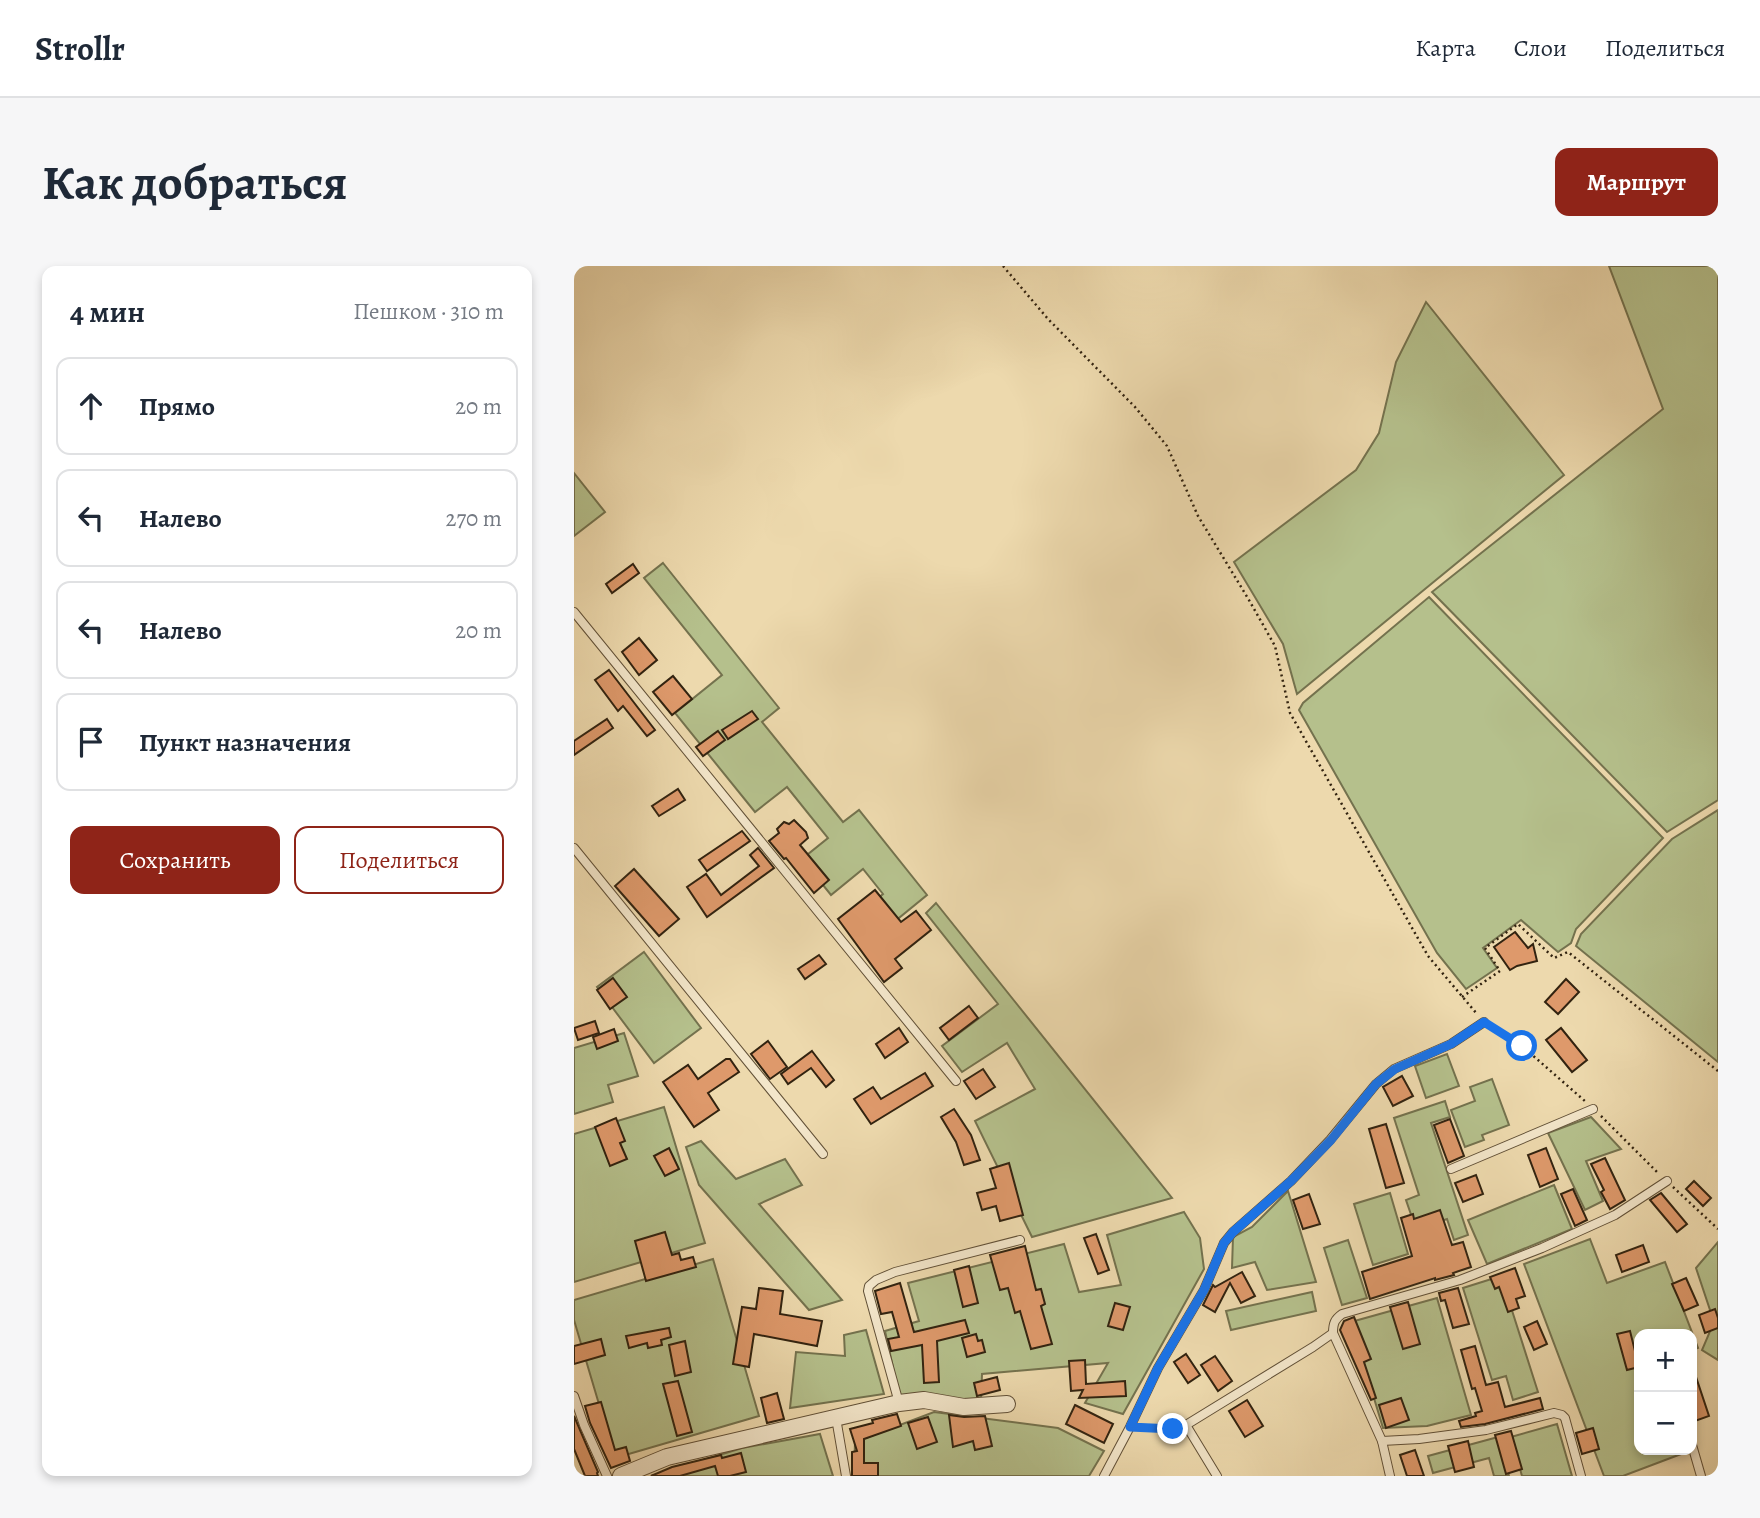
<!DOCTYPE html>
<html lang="ru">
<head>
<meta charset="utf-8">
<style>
  :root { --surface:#fff; --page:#f6f6f7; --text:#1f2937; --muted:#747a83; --line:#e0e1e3; --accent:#8f2418 }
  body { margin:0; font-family:Alegreya,serif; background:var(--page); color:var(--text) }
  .controls { position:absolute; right:21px; bottom:21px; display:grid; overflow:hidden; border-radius:14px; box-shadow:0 4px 10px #0003 }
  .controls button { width:63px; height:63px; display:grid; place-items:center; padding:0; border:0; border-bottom:2px solid var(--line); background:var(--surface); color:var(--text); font:35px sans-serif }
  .stop { position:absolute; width:21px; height:21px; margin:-16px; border:5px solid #1a73e8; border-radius:50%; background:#fff }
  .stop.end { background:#1a73e8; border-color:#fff; box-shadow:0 2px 7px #0008 }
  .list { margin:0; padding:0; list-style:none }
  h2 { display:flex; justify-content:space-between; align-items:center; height:91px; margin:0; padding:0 28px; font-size:30px }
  h2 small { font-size:23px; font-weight:400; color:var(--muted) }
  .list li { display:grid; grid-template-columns:46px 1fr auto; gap:21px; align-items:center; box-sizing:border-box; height:98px; margin:0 14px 14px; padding:0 14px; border:2px solid var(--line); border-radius:14px }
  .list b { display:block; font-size:26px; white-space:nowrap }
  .list em { font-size:23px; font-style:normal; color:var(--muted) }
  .actions { display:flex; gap:14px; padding:21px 28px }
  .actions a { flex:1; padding:16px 0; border:2px solid var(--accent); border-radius:14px; text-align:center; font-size:24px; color:var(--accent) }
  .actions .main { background:var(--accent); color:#fff }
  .icon { flex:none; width:38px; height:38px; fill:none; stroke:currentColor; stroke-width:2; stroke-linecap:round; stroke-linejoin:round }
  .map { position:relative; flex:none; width:1144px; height:1210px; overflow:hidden; border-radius:14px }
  header { display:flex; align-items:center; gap:42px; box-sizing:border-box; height:98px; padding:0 35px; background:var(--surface); border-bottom:2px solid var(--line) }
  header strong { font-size:33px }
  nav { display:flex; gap:38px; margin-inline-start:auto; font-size:24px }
  .intro { display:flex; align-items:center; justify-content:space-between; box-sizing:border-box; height:168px; padding:0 42px }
  h1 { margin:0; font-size:49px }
  .button { padding:18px 32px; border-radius:14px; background:var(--accent); color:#fff; font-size:24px; font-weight:700 }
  main { display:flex; gap:42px; padding:0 42px }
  aside { flex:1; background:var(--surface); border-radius:14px; box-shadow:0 4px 10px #0003 }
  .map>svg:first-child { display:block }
  .green { fill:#b5c08c; stroke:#74724e; stroke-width:2 }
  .building { fill:#de996b; stroke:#322310; stroke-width:2 }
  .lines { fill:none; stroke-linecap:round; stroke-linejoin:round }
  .lane-casing { stroke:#615037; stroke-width:10 }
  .street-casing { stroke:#615037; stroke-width:18 }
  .path { stroke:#322310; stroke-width:2.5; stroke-dasharray:2 3.5; stroke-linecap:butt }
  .lane { stroke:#f3e6ca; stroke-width:8 }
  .street { stroke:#f3e6ca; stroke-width:16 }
  .route { stroke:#1a73e8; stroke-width:9 }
</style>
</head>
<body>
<header>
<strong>Strollr</strong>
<nav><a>Карта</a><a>Слои</a><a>Поделиться</a></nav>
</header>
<div class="intro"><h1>Как добраться</h1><a class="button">Маршрут</a></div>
<main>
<aside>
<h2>4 мин<small>Пешком · 310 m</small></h2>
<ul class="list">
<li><svg class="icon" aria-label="ahead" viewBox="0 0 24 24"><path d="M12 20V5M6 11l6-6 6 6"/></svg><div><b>Прямо</b></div><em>20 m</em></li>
<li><svg class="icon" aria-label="left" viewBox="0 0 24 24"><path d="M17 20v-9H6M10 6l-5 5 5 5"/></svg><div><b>Налево</b></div><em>270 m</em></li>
<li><svg class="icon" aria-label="left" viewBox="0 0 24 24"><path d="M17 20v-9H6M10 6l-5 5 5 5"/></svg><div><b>Налево</b></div><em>20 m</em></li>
<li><svg class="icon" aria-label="arrive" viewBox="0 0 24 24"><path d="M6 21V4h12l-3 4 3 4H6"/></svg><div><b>Пункт назначения</b></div></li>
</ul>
<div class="actions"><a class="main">Сохранить</a><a>Поделиться</a></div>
</aside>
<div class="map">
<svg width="1144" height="1210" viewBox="0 0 1144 1210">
  <rect width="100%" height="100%" fill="#edd9ad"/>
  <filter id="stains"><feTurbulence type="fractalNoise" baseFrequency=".00286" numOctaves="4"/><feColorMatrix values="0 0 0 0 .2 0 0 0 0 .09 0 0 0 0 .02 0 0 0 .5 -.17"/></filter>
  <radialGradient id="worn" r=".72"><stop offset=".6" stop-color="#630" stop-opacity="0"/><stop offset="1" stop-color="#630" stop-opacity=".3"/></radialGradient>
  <g class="green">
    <path d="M1035,0H1144V534L1093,566L858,326L1089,143Z"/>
    <path d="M852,36L990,209L723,428L709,378L660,296L782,204L805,167L822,96Z"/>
    <path d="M0,207L31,246L0,270Z"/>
    <path d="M89,297L205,442L188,456L269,556L285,544L353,629L304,669L286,647L309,628L289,603L257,629L228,593L254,572L213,521L181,546L101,447L148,409L70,312Z"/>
    <path d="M855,331L1089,572L1002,663L997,677L984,686L947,654L909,682L923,702L892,723L863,687L725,444L729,437Z"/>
    <path d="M1144,544V796L1002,680L1007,668L1098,573Z"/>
    <path d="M362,637L598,932L458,971L401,855L461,823L433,777L388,806L368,780L424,738L352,647Z"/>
    <path d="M70,686L127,762L80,797L23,721Z"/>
    <path d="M50,767L64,810L34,819L39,836L0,848V782Z"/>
    <path d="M873,788L885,820L852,832L841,800Z"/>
    <path d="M918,813L935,859L908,869L910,874L891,881L877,844L901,835L896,821Z"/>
    <path d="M871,835L876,851L857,857L894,969L880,974L873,953L842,963L832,934L845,929L820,852Z"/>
    <path d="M90,841L131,977L0,1016V868Z"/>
    <path d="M1017,851L1047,883L1012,895L1029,935L1011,944L974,867Z"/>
    <path d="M127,875L162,913L211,893L228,919L185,938L268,1034L235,1044L125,919L112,881Z"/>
    <path d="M980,919L998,963L913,998L894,954Z"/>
    <path d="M714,925L742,1016L693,1024L681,996L658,1002L659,971L678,961Z"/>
    <path d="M816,927L834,988L799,999L780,938Z"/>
    <path d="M610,946L626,972L630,1003L549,1148L511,1137L534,1097L408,1108L407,1135L325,1129L311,1065L345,1055L334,1017L490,978L505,1026L547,1019L533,969Z"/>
    <path d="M1016,973L1033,1017L1091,996L1124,1082L1118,1084V1068H1065V1184H1114L1115,1185L1049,1210H1030L950,998Z"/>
    <path d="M774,974L793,1032L768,1039L750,982Z"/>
    <path d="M1144,976V1094L1128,1084L1140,1056L1122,1002Z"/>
    <path d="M139,993L185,1150L41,1192L0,1054V1034Z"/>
    <path d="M927,1010L964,1126L939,1134L932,1110L918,1114L889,1022Z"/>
    <path d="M738,1026L742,1045L657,1064L652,1045Z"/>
    <path d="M863,1032L897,1149L853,1160L809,1162L777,1056Z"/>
    <path d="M292,1064L310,1128L216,1142L222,1086L271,1090L270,1069Z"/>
    <path d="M360,1146L484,1162L530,1185L515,1210H280L281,1176Z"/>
    <path d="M983,1158L998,1210H948L937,1171Z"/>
    <path d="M246,1168L259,1210H77L168,1182Z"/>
    <path d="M924,1171L935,1210H920L915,1192L859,1207L854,1190Z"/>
  </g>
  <g class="building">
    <path d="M59,298L65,307L38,327L32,318Z"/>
    <path d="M65,372L83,394L65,409L48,386Z"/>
    <path d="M35,404L81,464L73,470L49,440L44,445L21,414Z"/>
    <path d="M99,410L118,433L98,449L79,426Z"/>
    <path d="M178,445L184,453L154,473L148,464Z"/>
    <path d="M33,453L39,462L0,489V475Z"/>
    <path d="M144,465L151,474L129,490L122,481Z"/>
    <path d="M104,523L111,534L85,550L78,540Z"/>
    <path d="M220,554L232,566L234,572L226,579L255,614L240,627L212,592L210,593L195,575L205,567L203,563L210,556L215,558Z"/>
    <path d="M168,565L176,575L133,605L125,594Z"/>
    <path d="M184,582L200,602L133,651L113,621L132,608L147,629L185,600L176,589Z"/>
    <path d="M60,603L105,653L85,670L41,620Z"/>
    <path d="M301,624L327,656L342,645L357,664L321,693L328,702L310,716L264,653Z"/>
    <path d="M941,666L954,682L959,678L963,695L943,700L936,704L920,681Z"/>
    <path d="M245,689L252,698L231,713L224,703Z"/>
    <path d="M39,712L53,731L36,743L23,724Z"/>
    <path d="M992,713L1005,726L984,748L971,736Z"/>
    <path d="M395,740L404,752L375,774L366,762Z"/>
    <path d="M21,755L25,767L4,774L0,762Z"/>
    <path d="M325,762L334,776L311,792L302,778Z"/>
    <path d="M987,762L1013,794L998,806L972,774Z"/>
    <path d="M40,763L44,775L23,783L19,771Z"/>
    <path d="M194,775L213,801L196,813L177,788Z"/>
    <path d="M238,785L260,814L252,821L237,802L214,818L207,808Z"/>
    <path d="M152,793H156L165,806L134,827L145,844L120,861L89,816L114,799L124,813Z"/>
    <path d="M409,803L421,821L402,833L390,815Z"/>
    <path d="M351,807L359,820L297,858L280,833L299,821L307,833Z"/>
    <path d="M828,810L839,830L819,840L809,821Z"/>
    <path d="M380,843L397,869L406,894L390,899L382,876L367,851Z"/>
    <path d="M42,852L51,875L46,877L53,893L36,900L21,861Z"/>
    <path d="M876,853L890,890L874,897L860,859Z"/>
    <path d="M812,858L830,917L812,922L795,863Z"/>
    <path d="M95,882L105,903L91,910L80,890Z"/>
    <path d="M972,882L984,913L966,921L954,889Z"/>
    <path d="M1031,892L1051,934L1036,943L1027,926L1030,924L1017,898Z"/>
    <path d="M435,897L449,949L426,955L422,940L408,944L403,927L422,922L416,903Z"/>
    <path d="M902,909L909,928L889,936L881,917Z"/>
    <path d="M1120,915L1137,932L1129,940L1112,923Z"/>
    <path d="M999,923L1013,954L1001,960L987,928Z"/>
    <path d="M1087,927L1113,958L1103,966L1076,934Z"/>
    <path d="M735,928L746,958L729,963L719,934Z"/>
    <path d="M866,944L878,979L889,976L897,1001L879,1007L880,1009L861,1014V1012L796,1033L788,1006L838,990L827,952L839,948L840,953Z"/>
    <path d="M91,966L98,989L105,987L107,994L119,991L122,1001L72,1015L61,975Z"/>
    <path d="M522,968L535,1004L524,1008L510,972Z"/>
    <path d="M1069,979L1075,996L1048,1006L1042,989Z"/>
    <path d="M451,980L462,1024L467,1023L471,1038L467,1040L478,1078L457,1083L446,1045L441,1047L434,1022L426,1024L416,989Z"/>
    <path d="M395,1000L404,1037L389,1041L380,1004Z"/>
    <path d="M941,1002L951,1030L942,1033L945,1042L934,1046L925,1021L921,1023L916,1011Z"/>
    <path d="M668,1006L681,1030L667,1037L656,1017L641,1046L629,1039L639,1019L641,1021Z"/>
    <path d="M1112,1012L1124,1039L1110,1045L1098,1018Z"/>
    <path d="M326,1017L340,1066L391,1054L395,1067L363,1075L365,1116L350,1117L348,1079L317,1085L314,1073L325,1071L318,1046L307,1048L301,1025Z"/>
    <path d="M185,1022L209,1025L206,1048L248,1055L243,1080L180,1068L175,1101L159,1098L168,1041L182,1043Z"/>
    <path d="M884,1022L895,1058L879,1062L871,1034L867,1035L865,1027Z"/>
    <path d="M834,1036L846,1078L829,1083L816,1041Z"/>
    <path d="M541,1037L556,1041L549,1064L534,1060Z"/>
    <path d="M1141,1043L1144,1052V1062L1131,1067L1125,1049Z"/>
    <path d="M780,1051L797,1093L790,1096L802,1132L797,1134L766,1064L770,1055Z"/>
    <path d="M963,1055L973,1078L960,1084L950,1061Z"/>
    <path d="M95,1062L97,1071L87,1074L88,1079L74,1082L73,1077L55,1082L52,1070Z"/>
    <path d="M1056,1065L1065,1101L1053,1104L1043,1068Z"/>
    <path d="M402,1068L404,1075L408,1074L411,1086L393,1091L388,1072Z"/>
    <path d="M27,1073L31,1089L0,1098V1080Z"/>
    <path d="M111,1075L117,1106L101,1110L95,1079Z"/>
    <path d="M901,1080L912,1119L924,1116L931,1141L966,1132L969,1143L911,1158L887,1161L885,1155L902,1150L901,1147L908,1145L901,1122L898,1123L887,1084Z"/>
    <path d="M612,1088L626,1109L614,1117L600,1096Z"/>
    <path d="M641,1090L658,1115L644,1125L627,1099Z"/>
    <path d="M511,1094L512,1118L551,1115L552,1130L505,1132L509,1124L497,1125L495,1095Z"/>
    <path d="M1118,1105H1120L1135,1150L1121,1155L1118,1147Z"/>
    <path d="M423,1111L426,1124L403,1130L400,1117Z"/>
    <path d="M104,1115L118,1166L103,1170L89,1118Z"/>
    <path d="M203,1127L210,1153L193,1157L187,1132Z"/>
    <path d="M827,1132L835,1154L812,1162L805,1139Z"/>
    <path d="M673,1134L689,1160L671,1171L655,1145Z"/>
    <path d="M27,1136L41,1184L52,1181L56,1195L37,1202L16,1157L11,1140Z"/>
    <path d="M501,1139L539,1158L530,1177L492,1158Z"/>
    <path d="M323,1148L327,1160L290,1173V1197H304V1210H278V1186L283,1185L276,1163L299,1157L298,1154Z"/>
    <path d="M375,1149L390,1151L411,1150L418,1180L401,1184L399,1175L379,1181Z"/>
    <path d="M0,1150L24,1206L23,1207L24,1210H11L0,1183Z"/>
    <path d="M354,1151L363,1176L343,1183L334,1157Z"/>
    <path d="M1019,1162L1025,1183L1008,1188L1002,1167Z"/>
    <path d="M937,1165L948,1203L932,1208L921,1169Z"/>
    <path d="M894,1175L900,1201L881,1206L874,1180Z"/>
    <path d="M841,1184L850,1210H833L826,1189Z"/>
    <path d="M167,1187L172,1206L156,1210H144L141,1200L106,1210H77L98,1201L147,1189L148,1192Z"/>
  </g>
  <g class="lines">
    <defs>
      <g id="lane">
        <path d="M0,346L382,815"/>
        <path d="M0,582L249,888"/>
        <path d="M877,903L1019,843"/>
        <path d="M759,1067C759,1057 761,1053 768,1048L886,1014L968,982L1041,949L1093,915"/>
        <path d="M0,1130L10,1159L33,1210"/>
        <path d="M325,1137L294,1025L295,1020L302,1014L321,1006L446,974"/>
        <path d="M262,1152L272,1210"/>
        <path d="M808,1175L845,1173L912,1164L980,1147L988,1149L991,1152L1007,1210"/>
        <path d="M1118,1179L1127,1210"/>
        <path d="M530,1210L556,1161L584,1102L630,1024L650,977L659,966L717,915L756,874L802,818L820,803L877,778L910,756"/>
        <path d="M643,1210L612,1159L739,1081L759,1067L808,1175L816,1210"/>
      </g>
      <path id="street" d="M47,1210L93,1191L325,1137L350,1134L390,1141L433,1138"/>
    </defs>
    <use href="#lane" class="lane-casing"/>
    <use href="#street" class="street-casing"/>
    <g class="path">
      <path d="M429,0L474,53L561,141L593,180L624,250L675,334L701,380L716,447L854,690L903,748"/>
      <path d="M888,731L926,705L911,682L944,658L980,692L994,686L1144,805"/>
      <path d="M919,762L948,780L1012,836"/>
      <path d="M1027,850L1084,907"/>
      <path d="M1099,921L1144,963"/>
      <path d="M566,1162H601"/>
    </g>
    <use href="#lane" class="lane"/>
    <use href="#street" class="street"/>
  </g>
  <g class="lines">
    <path class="route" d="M599,1163L556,1161L584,1102L630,1024L650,977L659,966L717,915L757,874L802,818L821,803L877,778L910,756L948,780"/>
  </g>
  <rect width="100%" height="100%" filter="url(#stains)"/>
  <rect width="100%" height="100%" fill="url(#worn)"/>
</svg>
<div class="controls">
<button>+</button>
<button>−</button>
</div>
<div class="stop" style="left:948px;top:780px"></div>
<div class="stop end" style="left:599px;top:1163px"></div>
</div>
</main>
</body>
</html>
